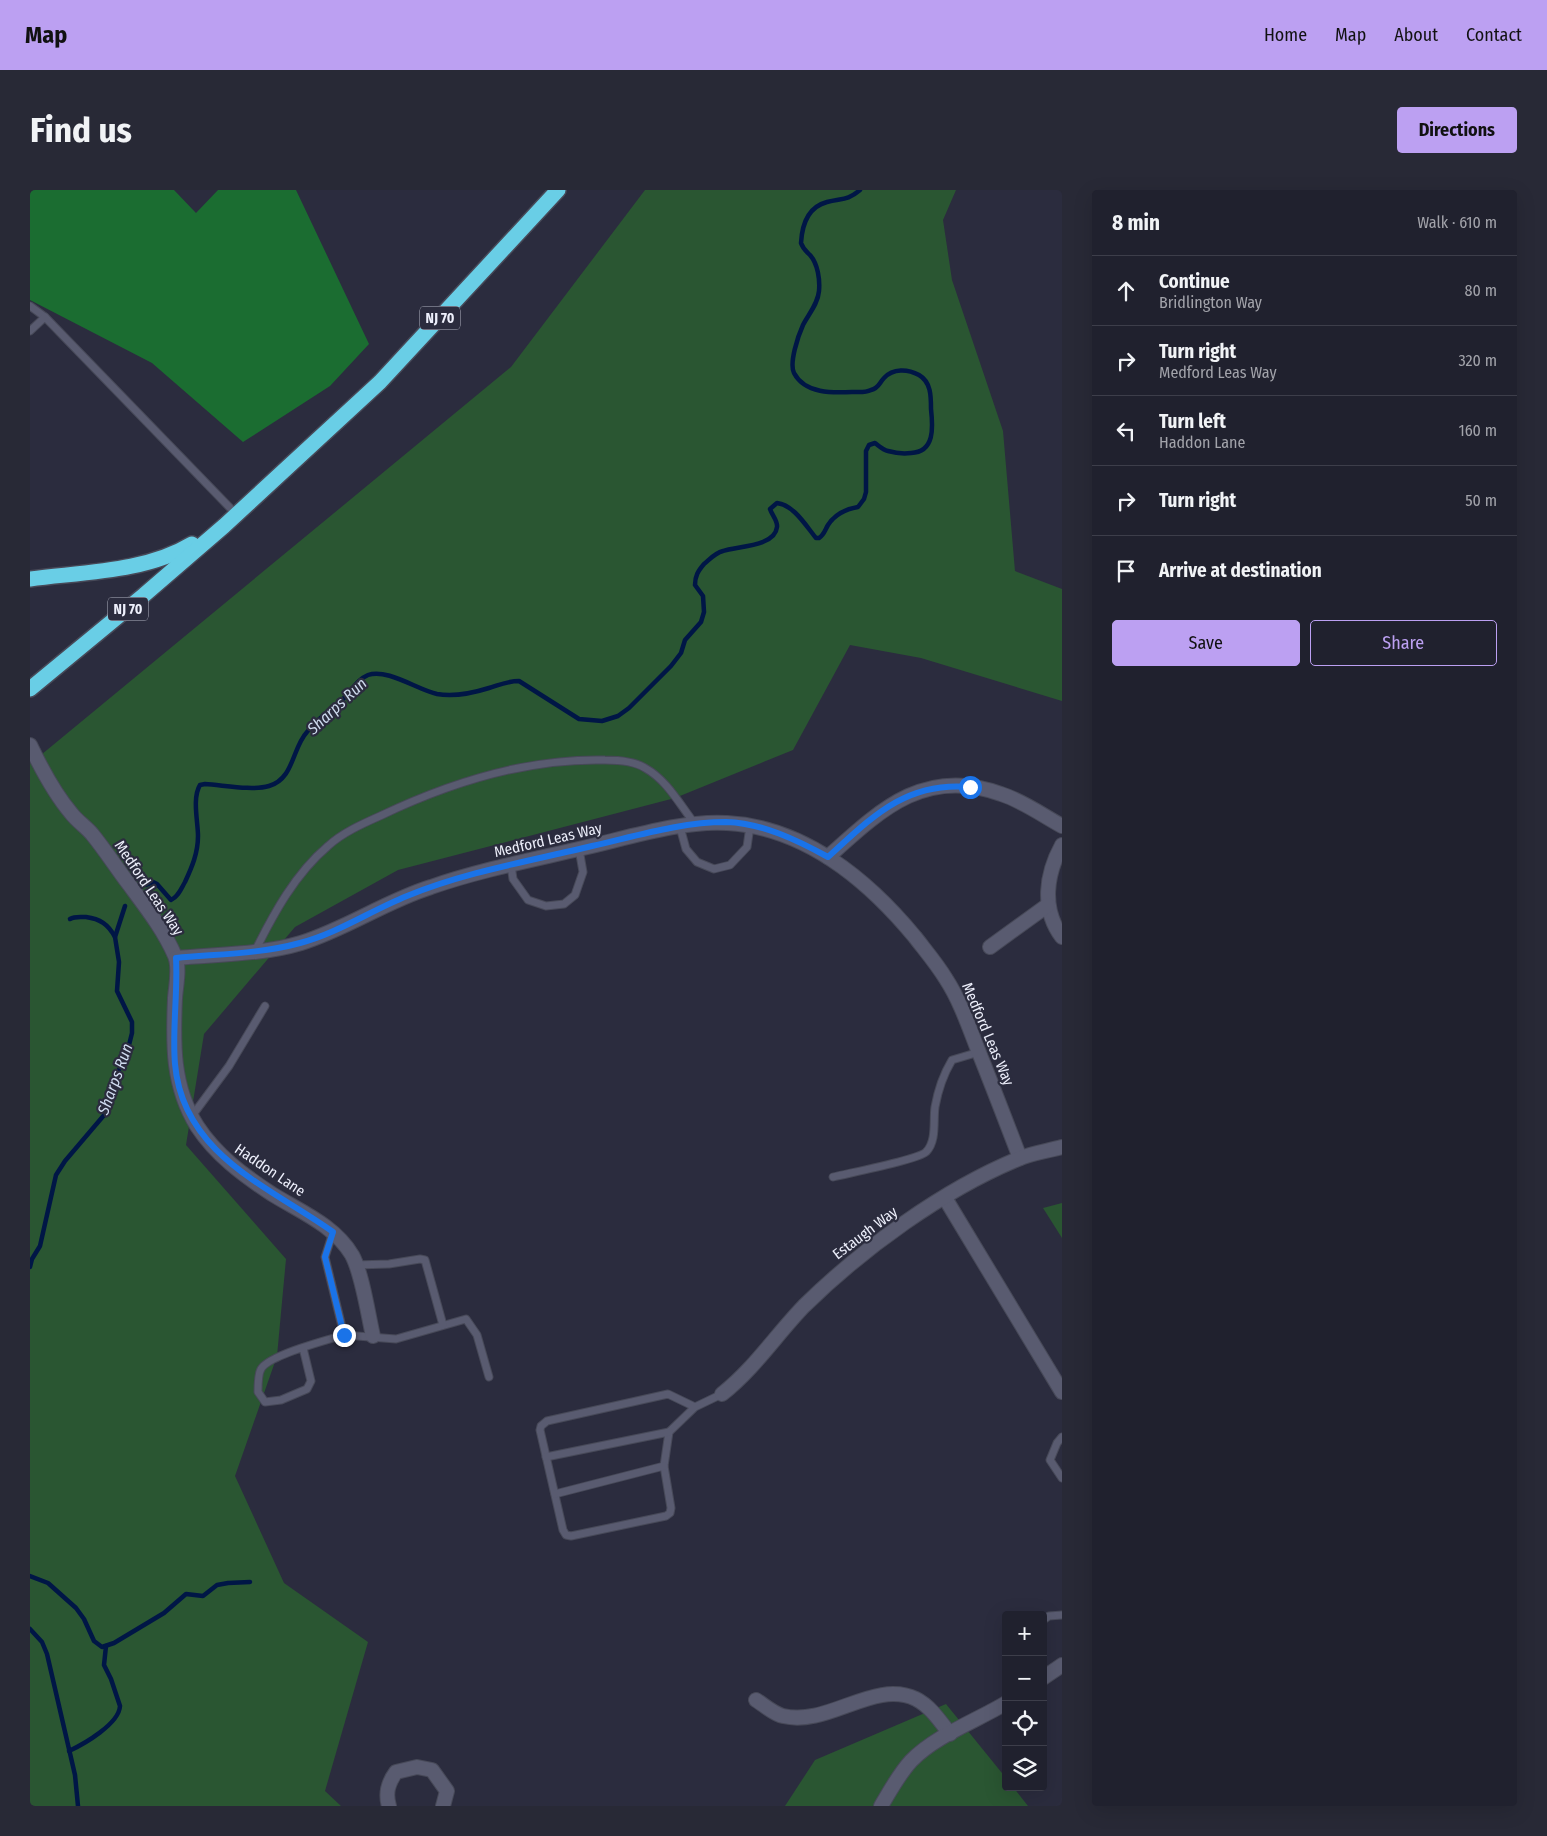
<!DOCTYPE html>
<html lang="en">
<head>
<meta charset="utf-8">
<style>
  :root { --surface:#20212e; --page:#282936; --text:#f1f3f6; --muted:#a2a3aa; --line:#3d3e4a; --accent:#bca0f2 }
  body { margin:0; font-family:"Fira Sans Condensed",sans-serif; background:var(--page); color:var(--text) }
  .controls { position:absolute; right:15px; bottom:15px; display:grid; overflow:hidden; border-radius:5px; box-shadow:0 5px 20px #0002 }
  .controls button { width:45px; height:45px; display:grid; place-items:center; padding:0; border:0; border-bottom:1px solid var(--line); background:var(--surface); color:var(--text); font:25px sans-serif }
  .stop { position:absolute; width:15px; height:15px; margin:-11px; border:4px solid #1a73e8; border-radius:50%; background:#fff }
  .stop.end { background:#1a73e8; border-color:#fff; box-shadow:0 1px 5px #0008 }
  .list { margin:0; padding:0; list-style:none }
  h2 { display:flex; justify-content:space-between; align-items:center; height:65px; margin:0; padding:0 20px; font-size:21px }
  h2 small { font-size:16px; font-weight:400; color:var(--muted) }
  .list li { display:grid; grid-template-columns:32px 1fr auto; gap:15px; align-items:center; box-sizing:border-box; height:70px; padding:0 20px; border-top:1px solid var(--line) }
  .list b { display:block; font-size:19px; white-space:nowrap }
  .list p { margin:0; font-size:16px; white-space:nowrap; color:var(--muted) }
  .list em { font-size:16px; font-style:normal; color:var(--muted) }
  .actions { display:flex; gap:10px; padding:15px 20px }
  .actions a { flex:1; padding:11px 0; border:1px solid var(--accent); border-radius:5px; text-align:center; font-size:18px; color:var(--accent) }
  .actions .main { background:var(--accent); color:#111 }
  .icon { flex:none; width:28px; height:28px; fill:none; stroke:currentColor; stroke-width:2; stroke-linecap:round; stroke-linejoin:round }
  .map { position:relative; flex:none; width:1032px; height:1616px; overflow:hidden; border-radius:5px }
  header { display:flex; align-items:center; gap:30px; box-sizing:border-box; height:70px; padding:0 25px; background:var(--accent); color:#111 }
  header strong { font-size:24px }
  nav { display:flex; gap:28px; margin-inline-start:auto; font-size:18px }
  .intro { display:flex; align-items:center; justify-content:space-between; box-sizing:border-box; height:120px; padding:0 30px }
  h1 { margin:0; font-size:35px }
  .button { padding:12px 22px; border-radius:5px; background:var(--accent); color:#111; font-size:18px; font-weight:700 }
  main { display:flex; gap:30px; padding:0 30px }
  aside { flex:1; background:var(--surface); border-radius:5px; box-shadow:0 5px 20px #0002 }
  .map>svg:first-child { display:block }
  .green { fill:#2a5632 }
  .forest { fill:#1b6d31 }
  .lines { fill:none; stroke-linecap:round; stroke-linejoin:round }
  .stream { stroke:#001646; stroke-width:4.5 }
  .lane-casing { stroke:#474958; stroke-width:9 }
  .street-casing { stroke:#474958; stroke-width:16 }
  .highway-casing { stroke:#474958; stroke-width:18 }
  .lane { stroke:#595b70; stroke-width:7 }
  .street { stroke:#595b70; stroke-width:14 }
  .highway { stroke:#69cee6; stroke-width:15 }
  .route { stroke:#1a73e8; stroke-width:6 }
  .labels { text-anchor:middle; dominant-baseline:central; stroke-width:4.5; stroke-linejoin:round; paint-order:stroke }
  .shield { fill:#2b2c3e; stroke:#b3b4c2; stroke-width:1 }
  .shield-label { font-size:14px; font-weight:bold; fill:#edeffb }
  .street-label { font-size:15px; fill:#edeffb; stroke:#2b2c3e }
  .water-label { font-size:16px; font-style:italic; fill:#cfdbef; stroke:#2b2c3e }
</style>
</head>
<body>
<header>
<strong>Map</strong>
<nav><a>Home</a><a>Map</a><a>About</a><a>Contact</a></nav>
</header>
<div class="intro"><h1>Find us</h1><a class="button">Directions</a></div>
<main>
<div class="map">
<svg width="1032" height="1616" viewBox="0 0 1032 1616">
  <rect width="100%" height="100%" fill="#2b2c3e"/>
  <g class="green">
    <path d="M615,0H926L913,30L922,90L973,241L985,381L1032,399V511L891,468L820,455L763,560L645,608L368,680L265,737L174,844L156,955L256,1069L247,1166L205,1286L254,1393L338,1452L295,1601L311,1616H0V574L481,177Z"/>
    <path d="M1032,1013V1048L1013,1018Z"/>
    <path d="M916,1514L976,1588V1597H983L998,1616H755L785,1570Z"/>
  </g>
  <path class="forest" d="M0,0H144L166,23L188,0H266L339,154L300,196L213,252L122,173L0,110Z"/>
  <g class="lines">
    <g class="stream">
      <path d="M116,695L123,692L127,694L141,710C148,707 151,699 155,692C162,677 168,663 168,646C168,632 162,608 170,595L175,594C193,595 222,601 239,596C264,589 262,558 277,542C287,529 301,519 313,509C322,501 326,490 338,485C357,478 388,500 407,504C423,507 443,503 459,498C469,495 478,491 489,491L549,529L572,531L588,526L599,518L641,476L651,463L655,450L671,432L674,422L673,406L665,395C665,386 668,381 674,374C680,369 685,363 693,361C706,356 745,357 747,337C748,331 742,325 740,319L747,313C764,315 776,336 786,348H789C794,345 795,340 798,335C805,324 816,319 828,317L834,309L836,302V261L839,255L845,253C849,256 853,260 858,261C865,263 873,264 881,263C905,262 903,237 901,219C901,206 901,192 889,185C878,179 863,178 854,188C849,193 849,198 841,200C835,203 829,202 822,202C803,203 775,204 764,183C759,173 768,146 773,135C778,125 788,114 789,101C790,90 788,74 780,65C776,61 773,59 771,53C772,35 778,17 797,12C812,8 817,11 830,0"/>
      <path d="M40,729C45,726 50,727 56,727C70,729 78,734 85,747"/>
      <path d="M0,1077L2,1069L10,1056L26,985L35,971L75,924L83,908L87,885L99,855L102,843V832L87,801L89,772L85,747L95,716"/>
      <path d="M0,1386L18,1393L46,1418L54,1429L64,1451L72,1457L84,1453L134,1423L156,1404L173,1406L187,1395L198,1393L220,1392"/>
      <path d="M0,1439L12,1452L17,1464L45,1585L48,1616"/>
      <path d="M39,1561C54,1554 89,1534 90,1516L81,1489L74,1475L76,1456"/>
    </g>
    <defs>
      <g id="lane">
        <path d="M0,116L15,127"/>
        <path d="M0,141L15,127L206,324"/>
        <path d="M650,637L656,659L667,672L684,679L700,675L717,657L720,636"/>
        <path d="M481,675L483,689L498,710L516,716L534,714L545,705L553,682L549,659"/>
        <path d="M225,761C244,723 265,684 298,656C312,643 332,634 350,626C419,593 498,568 575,570C588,570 604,571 615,578C637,590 650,615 665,634"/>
        <path d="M162,926L199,876L235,816"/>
        <path d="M803,987C819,983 887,970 896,962C907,951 903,931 905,917C908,900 913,885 922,870L949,862"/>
        <path d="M303,1042L295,1067L314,1145L366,1149L436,1129L447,1145L459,1187"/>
        <path d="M326,1075L359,1074L390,1069L395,1070L413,1135"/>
        <path d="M273,1158L281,1191L277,1199L251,1210L235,1212L228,1202C228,1195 228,1184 231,1179C239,1165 297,1150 314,1145"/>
        <path d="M665,1217L638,1204L517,1231L511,1236L510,1240L533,1340L536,1345L541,1346L636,1326L640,1323L641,1318L634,1276L639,1242L665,1217L692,1204"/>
        <path d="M1032,1247L1027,1253L1020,1270L1032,1288"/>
        <path d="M516,1267L639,1242"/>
        <path d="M525,1304L634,1276"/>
        <path d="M1013,1430L1019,1426L1032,1425"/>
      </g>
      <g id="street">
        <path d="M0,555C11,578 24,603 41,623C47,631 56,637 62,644C75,660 86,677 98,693C115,716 134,740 145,766C150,778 146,795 145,808C143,853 142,896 167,936C186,965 213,985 242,1004C271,1022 304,1035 322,1065C332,1083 338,1124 343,1146"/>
        <path d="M1032,655C1016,684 1011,719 1032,747"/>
        <path d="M798,667C850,620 895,576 971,604C993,611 1012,625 1032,636"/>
        <path d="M960,757L1018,715"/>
        <path d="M146,768C187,764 231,765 271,753C316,739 356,711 401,697C450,680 502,670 553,658C597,648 653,630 697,633C774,637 838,690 885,747C895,760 907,774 916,789C931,812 940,840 950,865C964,900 977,934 990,968"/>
        <path d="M915,1008L1032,1202"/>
        <path d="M692,1204C724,1179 746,1145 774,1116C832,1059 913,1000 988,969C1002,963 1018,961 1032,957"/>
        <path d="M1013,1488L1032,1475"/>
        <path d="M726,1510C734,1515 744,1524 753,1526C798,1537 844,1489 886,1509C900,1516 910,1531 920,1544"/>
        <path d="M359,1616C355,1603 358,1593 366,1582L387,1577L402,1580L417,1601L413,1616"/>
        <path d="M851,1616C860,1601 869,1584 881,1571C905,1546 946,1531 976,1513"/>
      </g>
      <g id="highway">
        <path d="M0,389C53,382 116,382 162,354"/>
        <path d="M0,499L114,405L194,336L350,192L528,0"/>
      </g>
    </defs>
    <use href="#lane" class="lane-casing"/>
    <use href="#street" class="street-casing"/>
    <use href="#highway" class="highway-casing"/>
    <use href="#lane" class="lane"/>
    <use href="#street" class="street"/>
    <use href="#highway" class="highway"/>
  </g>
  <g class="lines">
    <path class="route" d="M314,1145L295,1067L303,1042C240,997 153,965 145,874C142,839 148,803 146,768C187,764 230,764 270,753C308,743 340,721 377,706C435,682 500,671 562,656C606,646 651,632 696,632C732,633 767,650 798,667C842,627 876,591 940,597"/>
  </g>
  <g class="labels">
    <g class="shield">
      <rect x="390" y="116.5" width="40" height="23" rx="4"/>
      <rect x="78" y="407.5" width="40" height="23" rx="4"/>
    </g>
    <g class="shield-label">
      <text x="410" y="128">NJ 70</text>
      <text x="98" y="419">NJ 70</text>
    </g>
    <g class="street-label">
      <text transform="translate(518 650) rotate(-13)">Medford Leas Way</text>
      <text transform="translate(119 698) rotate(56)">Medford Leas Way</text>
      <text transform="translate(958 844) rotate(67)">Medford Leas Way</text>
      <text transform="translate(240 980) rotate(34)">Haddon Lane</text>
      <text transform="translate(835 1043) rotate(-37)">Estaugh Way</text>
    </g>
    <g class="water-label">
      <text transform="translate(307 516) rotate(-43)">Sharps Run</text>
      <text transform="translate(85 889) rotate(-70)">Sharps Run</text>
    </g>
  </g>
</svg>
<div class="controls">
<button>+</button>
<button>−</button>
<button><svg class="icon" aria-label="locate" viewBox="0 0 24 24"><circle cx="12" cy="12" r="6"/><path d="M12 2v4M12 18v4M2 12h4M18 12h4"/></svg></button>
<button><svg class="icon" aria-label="layers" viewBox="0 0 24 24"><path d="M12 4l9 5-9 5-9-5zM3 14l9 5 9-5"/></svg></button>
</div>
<div class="stop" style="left:940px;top:597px"></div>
<div class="stop end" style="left:314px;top:1145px"></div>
</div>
<aside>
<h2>8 min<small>Walk · 610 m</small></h2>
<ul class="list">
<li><svg class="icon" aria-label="ahead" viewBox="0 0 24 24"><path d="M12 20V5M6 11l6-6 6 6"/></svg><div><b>Continue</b><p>Bridlington Way</p></div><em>80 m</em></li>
<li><svg class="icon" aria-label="right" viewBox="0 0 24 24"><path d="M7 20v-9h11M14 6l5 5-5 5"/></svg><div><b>Turn right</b><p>Medford Leas Way</p></div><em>320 m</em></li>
<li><svg class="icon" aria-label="left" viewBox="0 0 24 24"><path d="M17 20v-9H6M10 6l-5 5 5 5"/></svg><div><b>Turn left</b><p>Haddon Lane</p></div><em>160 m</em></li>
<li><svg class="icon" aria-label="right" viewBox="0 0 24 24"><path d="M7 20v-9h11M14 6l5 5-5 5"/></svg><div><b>Turn right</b></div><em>50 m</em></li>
<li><svg class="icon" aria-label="arrive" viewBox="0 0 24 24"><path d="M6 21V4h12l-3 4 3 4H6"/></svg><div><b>Arrive at destination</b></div></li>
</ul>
<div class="actions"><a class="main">Save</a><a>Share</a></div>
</aside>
</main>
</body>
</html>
